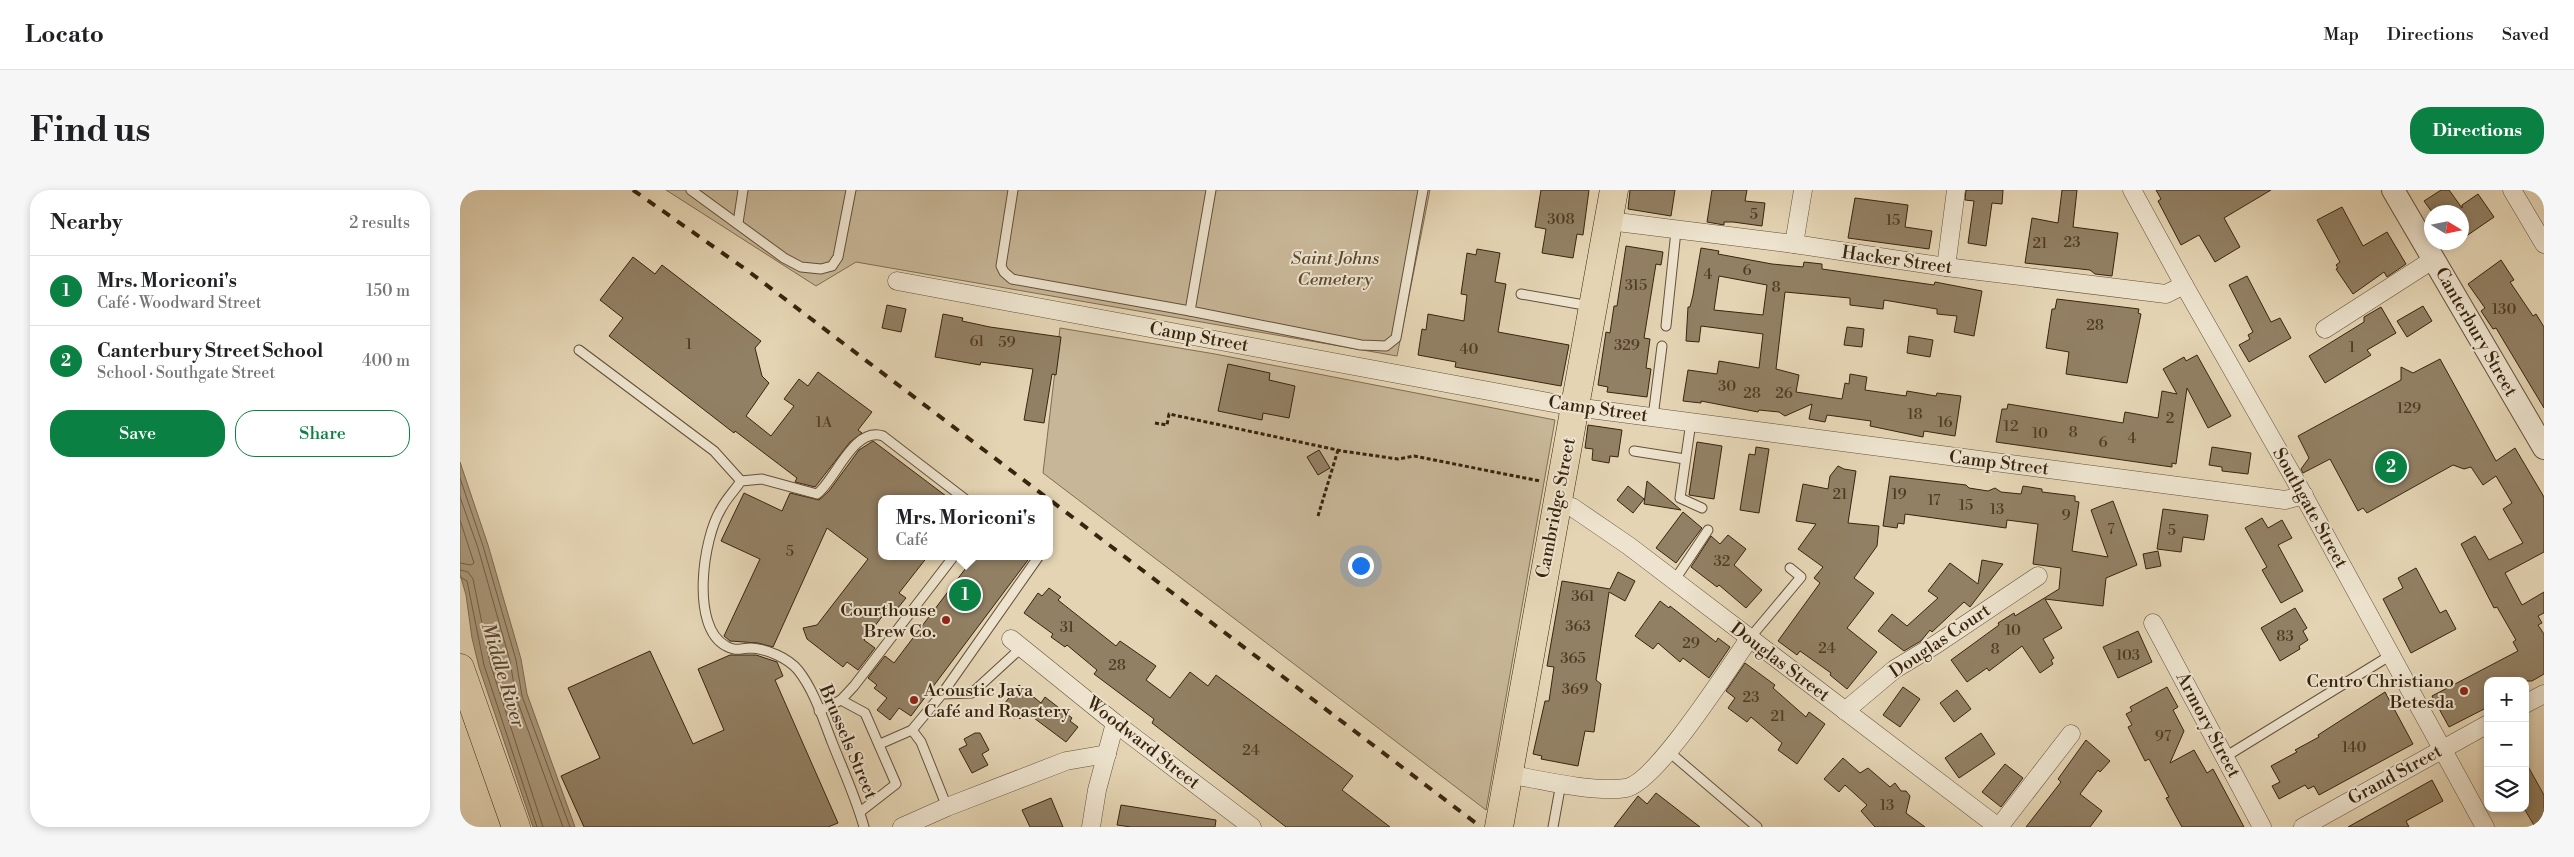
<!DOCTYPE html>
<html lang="en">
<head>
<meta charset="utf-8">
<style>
  :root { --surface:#fff; --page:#f6f6f6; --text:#202124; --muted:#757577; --line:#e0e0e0; --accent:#0b8043 }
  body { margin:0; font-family:"Libre Bodoni",serif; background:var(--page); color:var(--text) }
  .controls { position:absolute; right:15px; bottom:15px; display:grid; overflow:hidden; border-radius:10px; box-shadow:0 2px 8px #0003 }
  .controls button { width:45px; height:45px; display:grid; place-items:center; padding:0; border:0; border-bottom:1px solid var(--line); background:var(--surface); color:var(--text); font:25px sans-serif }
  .compass { position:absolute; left:1964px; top:15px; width:45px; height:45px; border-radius:50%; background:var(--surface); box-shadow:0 2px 8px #0003; rotate:100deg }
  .you { position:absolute; left:900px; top:375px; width:18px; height:18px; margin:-12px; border:4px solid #fff; border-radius:50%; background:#1a73e8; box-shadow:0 0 0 8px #1a73e833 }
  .badge { display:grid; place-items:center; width:32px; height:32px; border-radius:50%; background:var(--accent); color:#fff; font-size:16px; font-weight:700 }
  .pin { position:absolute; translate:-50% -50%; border:2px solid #fff; box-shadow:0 1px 5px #0006 }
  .popup { position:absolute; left:418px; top:305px; width:175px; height:65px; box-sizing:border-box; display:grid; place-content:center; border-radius:10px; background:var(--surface); filter:drop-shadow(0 1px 4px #0005); font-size:16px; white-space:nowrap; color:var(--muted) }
  .popup b { font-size:19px; color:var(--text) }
  .popup::after { content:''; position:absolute; left:50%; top:100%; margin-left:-10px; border:10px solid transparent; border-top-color:var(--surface) }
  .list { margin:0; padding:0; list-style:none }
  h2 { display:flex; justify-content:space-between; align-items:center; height:65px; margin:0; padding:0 20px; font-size:21px }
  h2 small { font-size:16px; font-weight:400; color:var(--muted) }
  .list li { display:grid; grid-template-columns:32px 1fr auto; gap:15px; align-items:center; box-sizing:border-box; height:70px; padding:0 20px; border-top:1px solid var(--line) }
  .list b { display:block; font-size:19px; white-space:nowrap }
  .list p { margin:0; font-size:16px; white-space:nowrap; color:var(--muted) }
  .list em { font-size:16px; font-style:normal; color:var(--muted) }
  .actions { display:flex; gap:10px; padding:15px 20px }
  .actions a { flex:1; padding:11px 0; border:1px solid var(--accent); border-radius:20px; text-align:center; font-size:18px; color:var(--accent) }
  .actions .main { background:var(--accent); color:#fff }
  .icon { flex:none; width:28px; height:28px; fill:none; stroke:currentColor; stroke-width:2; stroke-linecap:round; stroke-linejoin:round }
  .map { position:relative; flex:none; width:2084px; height:637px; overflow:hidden; border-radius:20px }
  header { display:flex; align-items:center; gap:30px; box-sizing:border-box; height:70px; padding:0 25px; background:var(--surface); border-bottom:1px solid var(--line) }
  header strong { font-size:24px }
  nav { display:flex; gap:28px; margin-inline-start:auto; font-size:18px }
  .intro { display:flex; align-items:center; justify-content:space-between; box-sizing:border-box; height:120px; padding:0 30px }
  h1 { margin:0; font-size:35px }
  .button { padding:12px 22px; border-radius:20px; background:var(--accent); color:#fff; font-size:18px; font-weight:700 }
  main { display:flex; gap:30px; padding:0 30px }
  aside { flex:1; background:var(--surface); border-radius:20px; box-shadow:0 2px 8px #0003 }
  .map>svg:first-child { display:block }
  .green { fill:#c7b697; stroke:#806d53 }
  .water { fill:#aa987b; stroke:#7d6a50 }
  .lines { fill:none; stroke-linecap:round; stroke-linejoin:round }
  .shore { stroke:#725e45; stroke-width:1 }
  .building { fill:#928064; stroke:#39240f; fill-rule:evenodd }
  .service-casing { stroke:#645038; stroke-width:11 }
  .minor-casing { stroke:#645038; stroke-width:19 }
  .tertiary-casing { stroke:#645038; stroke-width:24 }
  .primary-casing { stroke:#39240f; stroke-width:29 }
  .path { stroke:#39240f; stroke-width:3; stroke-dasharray:4 2.5; stroke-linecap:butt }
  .service { stroke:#ede3ce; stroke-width:9 }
  .minor { stroke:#ede3ce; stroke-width:18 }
  .tertiary { stroke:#ede3ce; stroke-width:22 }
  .primary { stroke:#e4d4b3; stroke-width:28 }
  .rail { stroke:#39240f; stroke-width:4; stroke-dasharray:9 9; stroke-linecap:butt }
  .poi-dot { fill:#8f2418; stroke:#ede3ce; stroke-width:2 }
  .labels { text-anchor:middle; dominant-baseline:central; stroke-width:4; stroke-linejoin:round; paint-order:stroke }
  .number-label { font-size:15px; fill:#4f3b24 }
  .park-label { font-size:18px; font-style:italic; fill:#5c4831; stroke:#ede3ce }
  .street-label { font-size:18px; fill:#39240f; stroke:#ede3ce }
  .poi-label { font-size:18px; fill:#39240f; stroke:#ede3ce; text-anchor:end }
  .water-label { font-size:19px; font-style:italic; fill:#5b472f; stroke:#ede3ce }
</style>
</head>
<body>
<header>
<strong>Locato</strong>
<nav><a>Map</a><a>Directions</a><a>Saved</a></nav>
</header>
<div class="intro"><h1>Find us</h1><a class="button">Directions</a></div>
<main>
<aside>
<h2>Nearby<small>2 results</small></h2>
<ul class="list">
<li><span class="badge">1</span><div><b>Mrs. Moriconi's</b><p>Café · Woodward Street</p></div><em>150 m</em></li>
<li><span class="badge">2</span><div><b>Canterbury Street School</b><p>School · Southgate Street</p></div><em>400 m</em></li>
</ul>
<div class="actions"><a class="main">Save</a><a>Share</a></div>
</aside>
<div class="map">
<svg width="2084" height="637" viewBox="0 0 2084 637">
  <rect width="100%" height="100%" fill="#e4d4b3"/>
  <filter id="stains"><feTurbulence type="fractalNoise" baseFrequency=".004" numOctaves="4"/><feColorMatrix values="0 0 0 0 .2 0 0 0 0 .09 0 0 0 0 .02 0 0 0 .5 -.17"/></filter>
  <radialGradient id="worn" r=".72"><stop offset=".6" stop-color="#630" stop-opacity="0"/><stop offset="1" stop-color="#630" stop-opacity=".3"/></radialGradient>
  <g class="green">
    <path d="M206,0H970L937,166L396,72L356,96Z"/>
    <path d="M600,138L755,164L1095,230L1026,620L583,283Z"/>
  </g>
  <path class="water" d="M0,272L28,355L61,469L67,504L115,637H73L19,477L12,448L6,405L0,384Z"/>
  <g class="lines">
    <g class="shore">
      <path d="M0,288L23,356L56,470L62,506L110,637"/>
      <path d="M0,307L18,358L50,471L56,507L103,637"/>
      <path d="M0,330L14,373L11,375L0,373"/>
      <path d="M0,380L8,382L13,389L30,473L83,637"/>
      <path d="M0,387L7,391L24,475L77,637"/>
    </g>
  </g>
  <g class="building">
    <path d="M1081,0H1129L1123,45L1117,44L1113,68L1082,63L1086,39L1075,37Z"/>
    <path d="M1170,0H1215L1211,26L1168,19Z"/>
    <path d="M1252,0H1287L1285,11L1305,13L1302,36L1273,32H1264V35L1247,32Z"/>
    <path d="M1506,0H1543L1542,14L1532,13L1526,56L1508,53L1514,11L1505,10Z"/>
    <path d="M1602,0H1617L1613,37L1658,43L1652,86L1635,84L1630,80L1565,73L1572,28L1598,33Z"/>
    <path d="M1696,0H1811L1764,28L1780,57L1755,72L1739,45L1721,55L1698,11L1701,9Z"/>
    <path d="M1981,0H1989L2002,18V15L2018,4L2034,27L2002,49V22H1972L1964,11Z"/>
    <path d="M1395,8L1448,15L1445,37L1472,41L1469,59L1388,48Z"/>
    <path d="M1882,17L1903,56L1927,42L1946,74L1927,87L1924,82L1893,104L1876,79L1878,78L1876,75L1880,72L1857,30Z"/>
    <path d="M1166,56L1203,62L1201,75L1196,74L1184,148L1190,149L1186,178L1191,179L1187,207L1147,202L1148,197L1138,195L1146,142L1150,143L1154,116H1157Z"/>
    <path d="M1241,58L1259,61L1258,64L1312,74L1343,77L1344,72L1362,74V79L1474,95L1475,92L1522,101L1514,146L1494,142L1497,126L1477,124V119L1424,110L1423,119L1390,115V108L1325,102L1316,179L1339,185L1336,202L1382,209L1385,193L1389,194L1390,184L1407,187L1405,200L1446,206L1447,201L1476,206L1477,203L1501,206L1495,246L1464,241L1463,247L1410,236L1411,231L1367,225L1365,232L1349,229L1352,214L1325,226L1319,222L1299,220L1298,222L1241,211V213L1223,211L1228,180L1257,184L1259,171L1299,178L1303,144L1241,136L1239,152L1226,151L1228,117H1230L1233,105ZM1259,86L1307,95L1303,125L1254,120Z"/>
    <path d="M1017,59L1040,63L1035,92L1046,94L1038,142L1109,155L1101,196L995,177L996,172L958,165L962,139L966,140L968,124L1004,131L1007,105L1001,104L1007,63L1016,65Z"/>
    <path d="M173,67L195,84L202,75L301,151L295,158L302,186L309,193L286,226L311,246L334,216L324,209L339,189L348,196L358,182L412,222L398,240L402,243L390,252L355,297L335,292L337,288L275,241L274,243L149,146L163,128L140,110Z"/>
    <path d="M2041,70L2054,90L2050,92L2073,126L2076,124L2084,137V218L2036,138L2033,139L2021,121L2025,118L2008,94Z"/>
    <path d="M1787,86L1811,132L1820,128L1831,148L1789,172L1779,155L1790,149L1788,145L1793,142L1769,95Z"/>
    <path d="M1597,109L1679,119L1678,123L1681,124L1667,193L1606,184L1609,162L1586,158L1592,119H1595Z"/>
    <path d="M427,115L446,119L441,142L422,138Z"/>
    <path d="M1963,116L1972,131L1947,147L1937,131Z"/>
    <path d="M1921,117L1936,143L1907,160L1911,165L1865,193L1849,166L1904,132V127Z"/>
    <path d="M483,124L503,128L502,131L530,137L601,147L596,185L592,184L584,233L564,230L573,179L521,172L520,175L475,167Z"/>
    <path d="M1387,137L1404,139L1402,157L1384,155Z"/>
    <path d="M1449,146L1473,150L1470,167L1447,163Z"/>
    <path d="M1737,165L1771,226L1748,238L1727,198L1716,274L1712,273V277L1536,252L1542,219H1547L1548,214L1663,233L1665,222L1698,228L1702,201L1717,204L1703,179L1724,167L1726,171Z"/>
    <path d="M1980,169L2036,271L2055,258L2084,307V362L2045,383L2062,415L2084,402V423L2078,426L2082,433L2078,435L2084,444V484L2072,491H2028V517L1989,537L1972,506L2058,461L2053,452L2056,450L2037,417L2034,418L2001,354L2015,346L2029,370L2063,353L2043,319L2052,313L2036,286L2023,295L2011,277L2004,279L1993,275L1907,323L1903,318L1898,321L1870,269L1843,283L1841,279L1849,268L1838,246L1941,190V177L1953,183Z"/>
    <path d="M768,174L810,183L809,190L835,196L829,228L803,223L802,230L758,221Z"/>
    <path d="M1128,235L1162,240L1158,267L1150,266L1149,273L1132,270L1133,259L1125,258Z"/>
    <path d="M413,251L490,309H421V366H468L439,403L446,408L437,419L431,415L404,450L415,458L398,480L387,472L383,477L347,449L343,438L357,435L408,369L367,338L313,457L298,453L270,451L264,446L300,369L261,351L284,303L322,321L330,303L359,310L369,301L399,260Z"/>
    <path d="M1237,252L1262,256L1254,309L1229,305Z"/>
    <path d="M1296,257L1309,259L1299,323L1280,320L1289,264L1295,265Z"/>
    <path d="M1752,257L1791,263L1788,284L1762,281V277L1749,275Z"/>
    <path d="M859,260L870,278L858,285L847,267Z"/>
    <path d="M1378,276L1384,279L1396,281L1388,333L1419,336L1417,356L1394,388L1414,403L1387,438L1417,462L1387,499L1370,485L1371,483L1340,461L1337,465L1318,451L1360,393L1354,388L1363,377L1338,359L1356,334L1336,331L1343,294L1368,299L1370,286Z"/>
    <path d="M1430,286L1506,295L1509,298L1528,301L1535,298L1541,302L1561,304L1563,296L1582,299V302L1615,306V311L1619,312L1612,361L1648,367L1631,320L1653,311L1677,375L1646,388L1643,416L1585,409L1602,438L1583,449L1594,468L1591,470L1593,474L1580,483L1562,456L1529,481L1527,478L1507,492L1491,470L1539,435L1538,433L1554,423L1555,426L1599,399L1601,378L1573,374L1578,334L1547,330L1546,338L1445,324L1444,334L1438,333L1437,338L1423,336Z"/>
    <path d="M1187,291L1221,320L1184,314Z"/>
    <path d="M1168,296L1184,309L1173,323L1157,310Z"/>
    <path d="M1703,319L1748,325L1744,350L1723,347L1721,362L1697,359Z"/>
    <path d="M1223,322L1242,338L1216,373L1196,358Z"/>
    <path d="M1802,328L1808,338L1822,330L1832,348L1818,355L1843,401L1821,413L1802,380L1807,377L1785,338Z"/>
    <path d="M1268,345L1286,359L1274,375L1302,400L1286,418L1259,395L1257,397L1231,377L1251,346L1260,354Z"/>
    <path d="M1698,361L1701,376L1686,379L1683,364Z"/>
    <path d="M515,366H571L451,526L439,518L430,530L417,520L427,508L414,498L417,495L408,488L425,466L434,473Z"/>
    <path d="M1522,370L1543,374L1510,417L1504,412L1472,442L1470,440L1461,451L1444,461L1418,441L1432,424L1447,436L1478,408L1468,401L1490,373L1518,394Z"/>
    <path d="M1956,378L1980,423L1986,420L1996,439L1951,463L1923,409L1943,398L1938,388Z"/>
    <path d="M1158,382L1175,391L1165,411L1149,402L1136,490L1141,494L1134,542L1125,541L1118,576L1081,569L1082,566L1073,564L1085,511H1089L1094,477L1087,476L1102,391L1150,399Z"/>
    <path d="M589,398L601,407L598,410L656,456L660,451L696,476L686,490L710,508L730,482L748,496L756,485L893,586L882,600L930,637H826L692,533L694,529L634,484L637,480L607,455L605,457L591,447L593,444L564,423L578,403L582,406Z"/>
    <path d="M1200,411L1209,418L1210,416L1256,452L1258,448L1270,457L1249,488L1223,468L1220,472L1198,453L1193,459L1175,446Z"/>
    <path d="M1835,418L1847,438L1843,441L1848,450L1839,456L1840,459L1820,471L1801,438Z"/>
    <path d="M1678,441L1692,472L1658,488L1643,457Z"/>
    <path d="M190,461L233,554L264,540L238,479L270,465H296L317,472L323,486L315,490L378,633L368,637H124L101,586L140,568L108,498Z"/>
    <path d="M1285,473L1315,495L1313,498L1346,527L1349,522L1365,534L1337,574L1318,560L1322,553L1291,527L1287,532L1268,518L1275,508L1266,501Z"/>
    <path d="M559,495L581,513L585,507L612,528L610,531L618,537L606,552L566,522L560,529L557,526L555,529L541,518Z"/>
    <path d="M1443,497L1460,509L1440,537L1423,525Z"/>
    <path d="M1707,497L1718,517L1713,520L1724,541L1710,573L1734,560L1747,583L1753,579L1784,637H1722L1706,608L1709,607L1689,569L1685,571L1668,537L1672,535L1666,524L1672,521L1670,517Z"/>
    <path d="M1497,500L1511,519L1494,532L1480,513Z"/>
    <path d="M1925,502L1953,554L1859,605L1854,596L1848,599L1845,595L1819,609L1812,596L1820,592L1811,576L1837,562L1835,560L1859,547L1858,545Z"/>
    <path d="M515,543H520L529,560L522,564L528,575L512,583L499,559L507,555L504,549Z"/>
    <path d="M1521,543L1535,564L1499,588L1485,568Z"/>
    <path d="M1626,550L1650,571L1640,582L1638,580L1620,604L1642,621L1630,637H1566L1601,592L1598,589Z"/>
    <path d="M1383,568L1400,583L1408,578L1430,597L1435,593L1441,601H1446L1450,606L1446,623L1465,637H1415L1401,621L1407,615L1385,595L1379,602L1364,589Z"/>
    <path d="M2065,571L2084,605V637H2075L2065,620Z"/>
    <path d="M1545,574L1563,588L1541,617L1522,602Z"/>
    <path d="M1972,590L1983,611L1946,631L1949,637H1888Z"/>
    <path d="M1196,603L1240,637H1154L1178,606L1187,614Z"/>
    <path d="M591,608L603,637H570L562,620Z"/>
    <path d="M661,615L756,630L755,637H671L657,635Z"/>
  </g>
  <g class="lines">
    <defs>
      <g id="service">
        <path d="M231,0L324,68L341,77L361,79L372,76L378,67L391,0"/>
        <path d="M553,0L541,76L544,82L552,89L730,121"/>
        <path d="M751,0L730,121L901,155L926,156L936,148L963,0"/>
        <path d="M278,33L283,0"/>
        <path d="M1061,104L1130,116"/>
        <path d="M1206,136L1216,41"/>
        <path d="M119,160L254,261L281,291"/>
        <path d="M1193,227L1202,156"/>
        <path d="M1231,232L1220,308L1242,318"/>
        <path d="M1174,261L1225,269"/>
        <path d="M1214,391L1248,340"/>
        <path d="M1289,449L1341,387L1330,378"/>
        <path d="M482,504L579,366"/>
        <path d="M381,510L405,523L436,594L400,622"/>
        <path d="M359,521L381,510L394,496L494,366"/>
        <path d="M452,540L461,552L487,617"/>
        <path d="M420,554L452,540L482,504L512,503L561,458"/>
        <path d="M1208,561L1297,637"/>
        <path d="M1765,567L1931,465"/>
        <path d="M404,637C396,608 383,580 372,552C363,529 354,500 338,480C328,468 307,459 291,458C281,458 276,462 266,456C230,437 243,348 261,319C266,309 275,300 281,291L302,289L357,304C376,289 394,236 423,246L505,309"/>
        <path d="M1093,637L1101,593"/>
      </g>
      <g id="minor">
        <path d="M1672,0L1724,95L1834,288L2025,637"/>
        <path d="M2052,0L2084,54"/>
        <path d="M1149,31L1334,54L1486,77L1706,104L1724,95"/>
        <path d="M1334,54L1343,0"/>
        <path d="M1486,77L1496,0"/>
        <path d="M437,91L1115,217L1825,310L1844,305"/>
        <path d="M1865,139L1974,69"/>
        <path d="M1097,314L1112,317L1169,356L1538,637"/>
        <path d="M1693,433L1802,637"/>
        <path d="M551,449L655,533L792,637"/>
        <path d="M2065,514L2084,504"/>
        <path d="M1385,521L1435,479L1475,455L1578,386"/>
        <path d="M1048,584C1080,590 1135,603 1166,598C1196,593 1269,477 1289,449"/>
        <path d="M442,637L487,617L606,571L647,564"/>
        <path d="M631,637L637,600L655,533"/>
        <path d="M1539,637L1611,544"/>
        <path d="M1843,637L2028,534"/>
      </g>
      <path id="tertiary" d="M1933,0L2084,258"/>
      <g id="primary">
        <path d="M0,478L56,637"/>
        <path d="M1039,637L1154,0"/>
      </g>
    </defs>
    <use href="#service" class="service-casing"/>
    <use href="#minor" class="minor-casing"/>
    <use href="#tertiary" class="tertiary-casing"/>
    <use href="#primary" class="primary-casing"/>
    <g class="path">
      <path d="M695,233L707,235L709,224L882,261L938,269L954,266L1080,291"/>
      <path d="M858,326L878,260"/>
    </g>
    <use href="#service" class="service"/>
    <use href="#minor" class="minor"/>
    <use href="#tertiary" class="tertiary"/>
    <use href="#primary" class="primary"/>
    <path class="rail" d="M173,0L288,81L1021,637"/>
  </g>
  <g class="poi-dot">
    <circle cx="486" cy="430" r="5"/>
    <circle cx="2004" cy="501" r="5"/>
    <circle cx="454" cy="510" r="5"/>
  </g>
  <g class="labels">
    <g class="number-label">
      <text x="1294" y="24">5</text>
      <text x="1101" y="29">308</text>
      <text x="1433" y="30">15</text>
      <text x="1612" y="52">23</text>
      <text x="1580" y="53">21</text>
      <text x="1287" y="80">6</text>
      <text x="1248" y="84">4</text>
      <text x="1176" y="95">315</text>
      <text x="1316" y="97">8</text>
      <text x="2044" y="119">130</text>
      <text x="1635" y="135">28</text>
      <text x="517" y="151">61</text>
      <text x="547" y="152">59</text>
      <text x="229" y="154">1</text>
      <text x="1167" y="155">329</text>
      <text x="1892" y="157">1</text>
      <text x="1009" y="159">40</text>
      <text x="1267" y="196">30</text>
      <text x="1292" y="203">28</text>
      <text x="1324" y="203">26</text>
      <text x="1949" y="218">129</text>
      <text x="1455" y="224">18</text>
      <text x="1710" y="228">2</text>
      <text x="364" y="232">1A</text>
      <text x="1485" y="232">16</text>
      <text x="1551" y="236">12</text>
      <text x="1613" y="242">8</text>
      <text x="1580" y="243">10</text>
      <text x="1672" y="248">4</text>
      <text x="1643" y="252">6</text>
      <text x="1380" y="304">21</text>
      <text x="1439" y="304">19</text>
      <text x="1474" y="310">17</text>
      <text x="1506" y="315">15</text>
      <text x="1537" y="319">13</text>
      <text x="1606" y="325">9</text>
      <text x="1651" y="339">7</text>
      <text x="1712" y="340">5</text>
      <text x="330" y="361">5</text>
      <text x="1262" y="371">32</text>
      <text x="1123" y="406">361</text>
      <text x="1118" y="436">363</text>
      <text x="607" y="437">31</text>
      <text x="1553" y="440">10</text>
      <text x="1825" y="446">83</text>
      <text x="1231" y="453">29</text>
      <text x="1367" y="458">24</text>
      <text x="1535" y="459">8</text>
      <text x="1668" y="465">103</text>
      <text x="1113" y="468">365</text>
      <text x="657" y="475">28</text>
      <text x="1115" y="499">369</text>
      <text x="1291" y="507">23</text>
      <text x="1318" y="526">21</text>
      <text x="1703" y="546">97</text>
      <text x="1894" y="557">140</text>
      <text x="791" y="560">24</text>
      <text x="1427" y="615">13</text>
    </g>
    <g class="park-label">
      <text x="875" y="68">Saint Johns<tspan x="875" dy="21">Cemetery</tspan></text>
    </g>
    <g class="street-label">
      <text transform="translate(1437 70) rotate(8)">Hacker Street</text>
      <text transform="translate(2016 142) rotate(60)">Canterbury Street</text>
      <text transform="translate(739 147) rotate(10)">Camp Street</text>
      <text transform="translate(1138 219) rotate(8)">Camp Street</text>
      <text transform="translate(1539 273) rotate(7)">Camp Street</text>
      <text transform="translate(1096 318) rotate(-79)">Cambridge Street</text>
      <text transform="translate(1850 318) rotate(61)">Southgate Street</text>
      <text transform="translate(1480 451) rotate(-34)">Douglas Court</text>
      <text transform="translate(1320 472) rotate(37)">Douglas Street</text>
      <text transform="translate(1748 535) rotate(62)">Armory Street</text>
      <text transform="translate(388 552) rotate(67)">Brussels Street</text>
      <text transform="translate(683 553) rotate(38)">Woodward Street</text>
      <text transform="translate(1935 585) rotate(-29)">Grand Street</text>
    </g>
    <g class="poi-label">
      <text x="476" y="420">Courthouse<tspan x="476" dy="21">Brew Co.</tspan></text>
      <text x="1994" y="491">Centro Christiano<tspan x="1994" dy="21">Betesda</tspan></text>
      <text x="464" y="500" text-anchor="start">Acoustic Java<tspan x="464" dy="21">Café and Roastery</tspan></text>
    </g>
    <g class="water-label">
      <text transform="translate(43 485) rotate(73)">Middle River</text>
    </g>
  </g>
  <rect width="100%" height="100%" filter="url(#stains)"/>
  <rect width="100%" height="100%" fill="url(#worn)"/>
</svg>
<div class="controls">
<button>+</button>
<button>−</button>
<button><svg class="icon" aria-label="layers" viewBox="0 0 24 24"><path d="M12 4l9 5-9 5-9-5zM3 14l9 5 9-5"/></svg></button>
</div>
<svg class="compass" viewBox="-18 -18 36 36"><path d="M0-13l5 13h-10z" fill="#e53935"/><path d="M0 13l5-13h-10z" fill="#757577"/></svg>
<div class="you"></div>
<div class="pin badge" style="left:505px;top:405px">1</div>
<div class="popup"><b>Mrs. Moriconi's</b>Café</div>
<div class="pin badge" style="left:1931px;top:277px">2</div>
</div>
</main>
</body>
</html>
